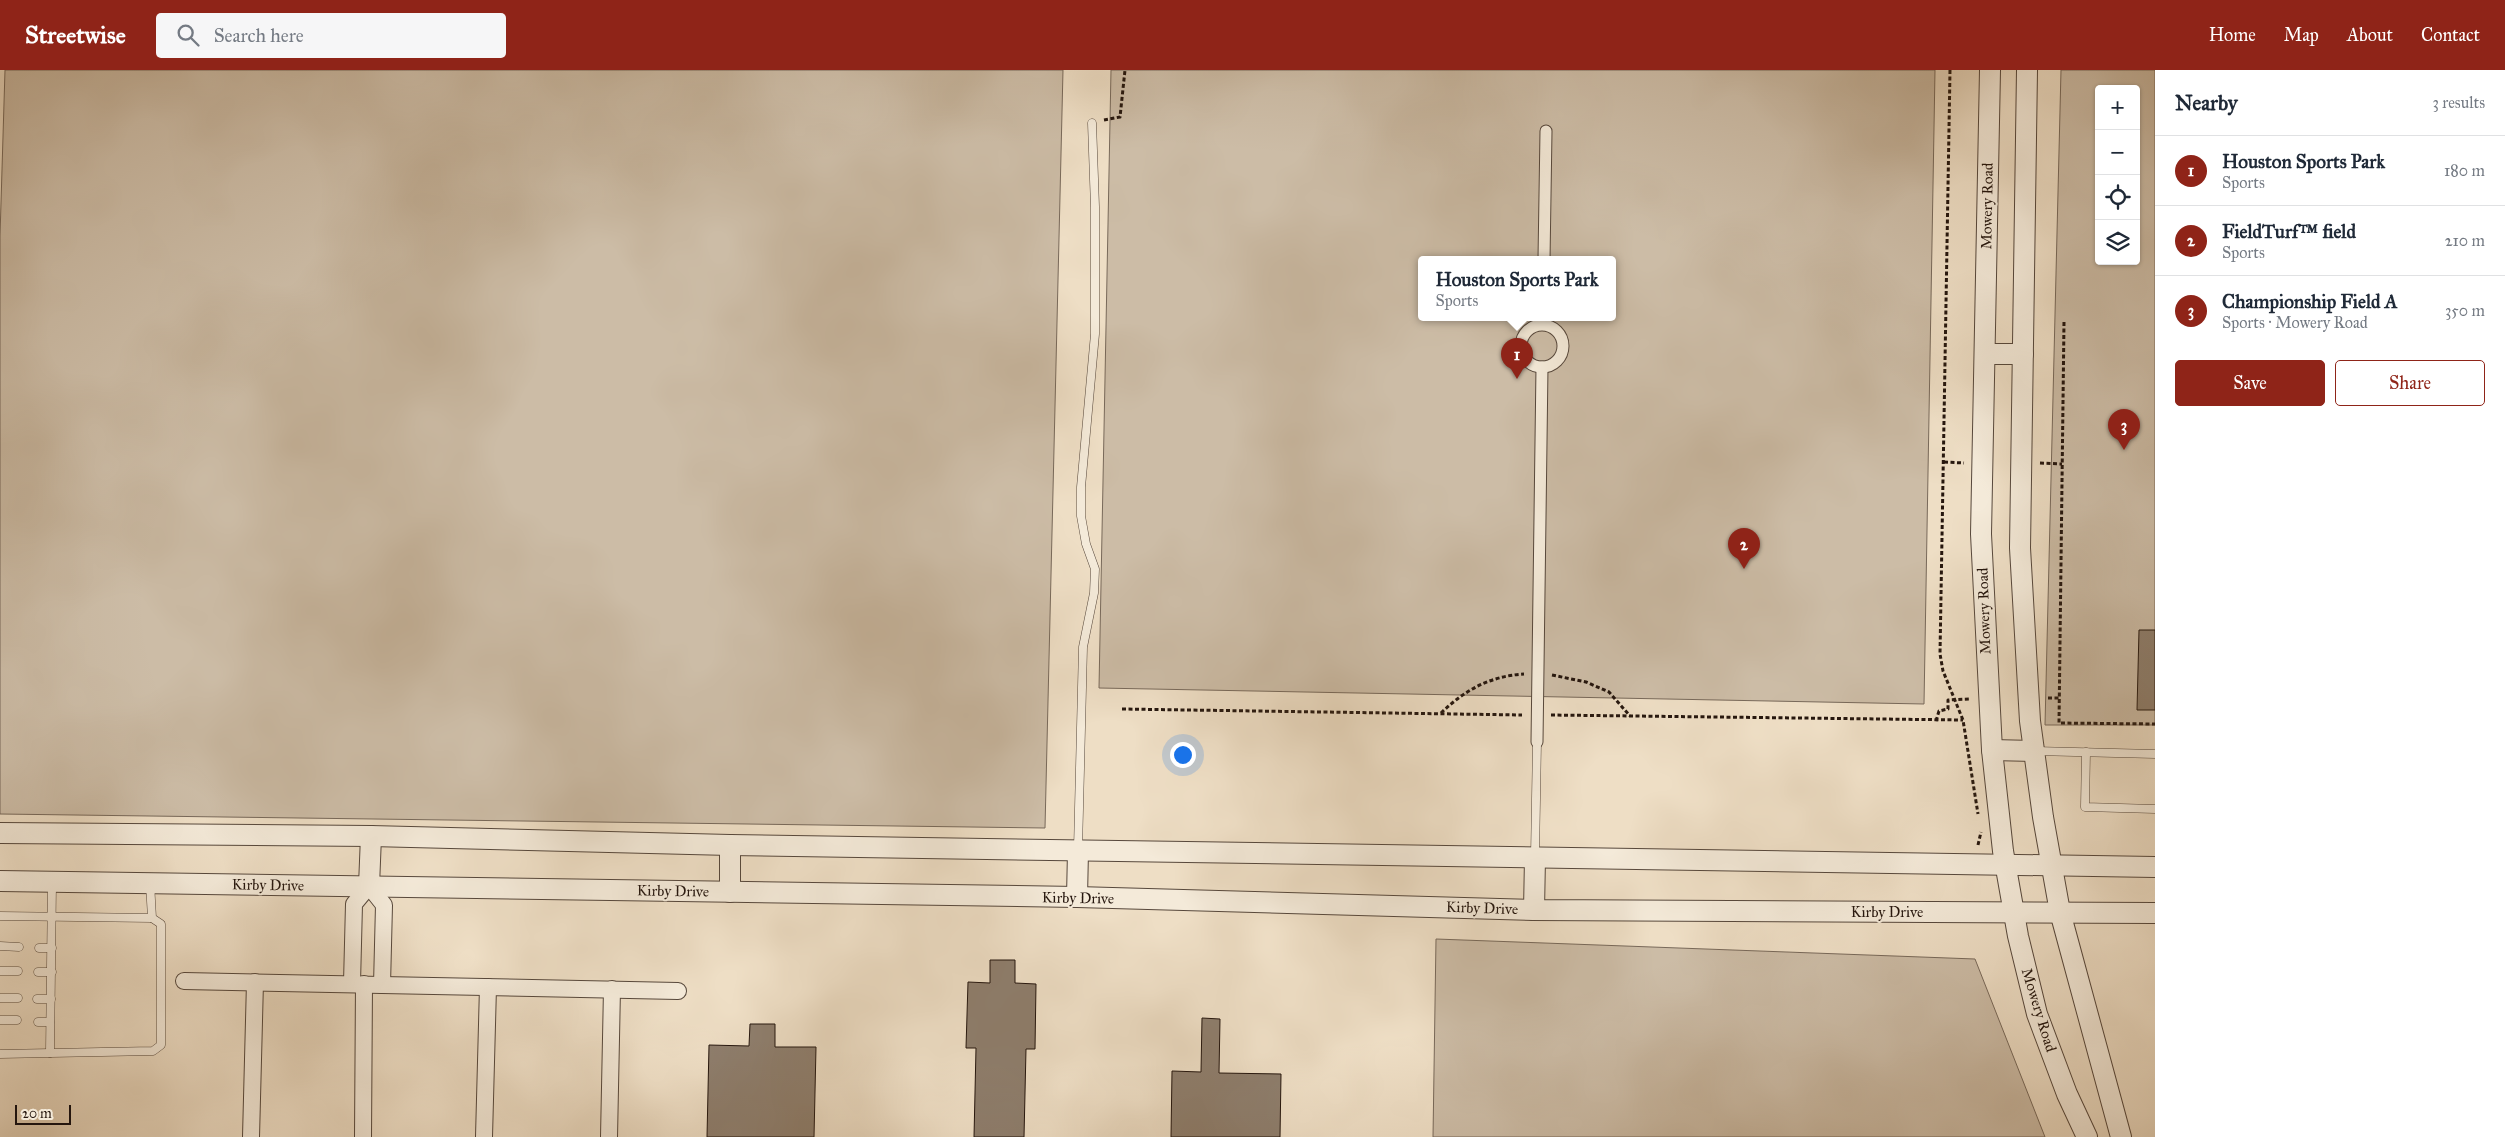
<!DOCTYPE html>
<html lang="en">
<head>
<meta charset="utf-8">
<style>
  :root { --surface:#fff; --page:#f6f6f7; --text:#1f2937; --muted:#747a83; --line:#e0e1e3; --accent:#8f2418 }
  body { margin:0; font-family:"IM FELL Great Primer",serif; background:var(--page); color:var(--text) }
  .controls { position:absolute; right:15px; top:15px; display:grid; overflow:hidden; border-radius:5px; box-shadow:0 1px 4px #0004 }
  .controls button { width:45px; height:45px; display:grid; place-items:center; padding:0; border:0; border-bottom:1px solid var(--line); background:var(--surface); color:var(--text); font:25px sans-serif }
  .scale { position:absolute; left:15px; bottom:12px; width:56px; box-sizing:border-box; padding-left:5px; border:2px solid #25160e; border-top:0; font-size:14px; line-height:18px; white-space:nowrap; color:#25160e; -webkit-text-stroke:4px #f4ead9; paint-order:stroke }
  .you { position:absolute; left:1182px; top:684px; width:18px; height:18px; margin:-12px; border:4px solid #fff; border-radius:50%; background:#1a73e8; box-shadow:0 0 0 8px #1a73e833 }
  .badge { display:grid; place-items:center; width:32px; height:32px; border-radius:50%; background:var(--accent); color:#fff; font-size:16px; font-weight:700 }
  .pin { position:absolute; translate:-50% -41px; filter:drop-shadow(0 1px 2px #0008) }
  .pin::after { content:''; position:absolute; top:26px; width:18px; height:15px; background:inherit; clip-path:polygon(0 0,100% 0,50% 100%) }
  .popup { position:absolute; left:1418px; top:186px; width:198px; height:65px; box-sizing:border-box; display:grid; place-content:center; border-radius:5px; background:var(--surface); filter:drop-shadow(0 1px 4px #0005); font-size:16px; white-space:nowrap; color:var(--muted) }
  .popup b { font-size:19px; color:var(--text) }
  .popup::after { content:''; position:absolute; left:50%; top:100%; margin-left:-10px; border:10px solid transparent; border-top-color:var(--surface) }
  .list { margin:0; padding:0; list-style:none }
  h2 { display:flex; justify-content:space-between; align-items:center; height:65px; margin:0; padding:0 20px; font-size:21px }
  h2 small { font-size:16px; font-weight:400; color:var(--muted) }
  .list li { display:grid; grid-template-columns:32px 1fr auto; gap:15px; align-items:center; box-sizing:border-box; height:70px; padding:0 20px; border-top:1px solid var(--line) }
  .list b { display:block; font-size:19px; white-space:nowrap }
  .list p { margin:0; font-size:16px; white-space:nowrap; color:var(--muted) }
  .list em { font-size:16px; font-style:normal; color:var(--muted) }
  .actions { display:flex; gap:10px; padding:15px 20px }
  .actions a { flex:1; padding:11px 0; border:1px solid var(--accent); border-radius:5px; text-align:center; font-size:18px; color:var(--accent) }
  .actions .main { background:var(--accent); color:#fff }
  .icon { flex:none; width:28px; height:28px; fill:none; stroke:currentColor; stroke-width:2; stroke-linecap:round; stroke-linejoin:round }
  .map { position:relative; flex:none; width:2155px; height:1067px; overflow:hidden }
  header { display:flex; align-items:center; gap:30px; box-sizing:border-box; height:70px; padding:0 25px; background:var(--accent); color:#fff }
  header strong { font-size:24px }
  nav { display:flex; gap:28px; margin-inline-start:auto; font-size:18px }
  .search { width:350px; height:45px; background:var(--page); display:flex; align-items:center; gap:12px; box-sizing:border-box; padding:0 18px; border-radius:5px; color:var(--muted); font-size:19px }
  main { display:flex }
  aside { flex:1; background:var(--surface) }
  .map>svg:first-child { display:block }
  .green { fill:#ccbca6; stroke:#78695a; fill-rule:evenodd }
  .building { fill:#8e7e6d; stroke:#25160e }
  .lines { fill:none; stroke-linecap:round; stroke-linejoin:round }
  .service-casing { stroke:#57483c; stroke-width:9 }
  .pedestrian-casing { stroke:#57483c; stroke-width:13 }
  .minor-casing { stroke:#57483c; stroke-width:18 }
  .tertiary-casing { stroke:#57483c; stroke-width:22 }
  .path { stroke:#25160e; stroke-width:3; stroke-dasharray:4 2.5; stroke-linecap:butt }
  .service { stroke:#f4ead9; stroke-width:8 }
  .pedestrian { stroke:#f4ead9; stroke-width:11 }
  .minor { stroke:#f4ead9; stroke-width:16 }
  .tertiary { stroke:#f4ead9; stroke-width:20 }
  .labels { text-anchor:middle; dominant-baseline:central; stroke-width:4; stroke-linejoin:round; paint-order:stroke }
  .street-label { font-size:15px; fill:#25160e; stroke:#f4ead9 }
</style>
</head>
<body>
<header>
<strong>Streetwise</strong>
<div class="search"><svg class="icon" aria-label="search" viewBox="0 0 24 24"><circle cx="10" cy="10" r="6"/><path d="M15 15l6 6"/></svg>Search here</div>
<nav><a>Home</a><a>Map</a><a>About</a><a>Contact</a></nav>
</header>
<main>
<div class="map">
<svg width="2155" height="1067" viewBox="0 0 2155 1067">
  <rect width="100%" height="100%" fill="#eedec5"/>
  <filter id="stains"><feTurbulence type="fractalNoise" baseFrequency=".004" numOctaves="4"/><feColorMatrix values="0 0 0 0 .2 0 0 0 0 .09 0 0 0 0 .02 0 0 0 .5 -.17"/></filter>
  <radialGradient id="worn" r=".72"><stop offset=".6" stop-color="#630" stop-opacity="0"/><stop offset="1" stop-color="#630" stop-opacity=".3"/></radialGradient>
  <g class="green">
    <path d="M5,0H1063L1045,758L0,744V166Z"/>
    <path d="M1111,0H1935L1924,634L1099,618ZM1422,190H1612V248H1422Z"/>
    <path d="M2061,0H2155V655H2045ZM2099,19H2136V191H2099Z"/>
    <path d="M1436,869L1975,889L2045,1067H1433Z"/>
  </g>
  <g class="building">
    <path d="M2139,560H2155V640H2137Z"/>
    <path d="M990,890H1015V913L1036,914L1035,979H1026L1024,1067H974L976,978H966L968,912L990,913Z"/>
    <path d="M1202,948L1220,949L1219,1003L1281,1004L1280,1067H1171L1172,1001L1201,1002Z"/>
    <path d="M750,954H775V977H816L814,1067H707L709,975L749,976Z"/>
  </g>
  <g class="lines">
    <defs>
      <g id="service">
        <path d="M2035,681L2155,684"/>
        <path d="M2086,682L2085,737L2155,739"/>
        <path d="M1078,779L1083,577L1094,523L1095,499L1086,474L1081,446V417L1095,264V137L1092,53"/>
        <path d="M1535,786L1537,672"/>
        <path d="M0,846L152,848"/>
        <path d="M0,876L19,877"/>
        <path d="M39,878H52"/>
        <path d="M0,901H18"/>
        <path d="M38,902H52"/>
        <path d="M0,928H18"/>
        <path d="M37,929H51"/>
        <path d="M0,950H17"/>
        <path d="M38,952H50"/>
        <path d="M50,983L52,812"/>
        <path d="M0,984L153,981L161,975V854L152,848L150,813"/>
      </g>
      <g id="pedestrian">
        <path d="M1544,190L1546,61"/>
        <circle cx="1542" cy="276" r="21"/>
        <path d="M1537,672L1542,297"/>
      </g>
      <g id="minor">
        <path d="M184,911L678,921"/>
        <path d="M352,913L354,834L369,816L384,835L382,915"/>
        <path d="M251,1067L255,912"/>
        <path d="M363,1067L364,914"/>
        <path d="M484,1067L488,917"/>
        <path d="M609,1067L612,919"/>
      </g>
      <g id="tertiary">
        <path d="M1990,0L1981,464L1992,680L2003,781L2018,866L2037,944L2067,1024L2087,1067"/>
        <path d="M2027,0L2020,478L2030,651L2043,747L2060,842L2121,1067"/>
        <path d="M1985,284H2023"/>
        <path d="M1992,680L2034,681"/>
        <path d="M0,763L371,766L730,775L2155,797"/>
        <path d="M730,775V822"/>
        <path d="M0,811L1077,827L1534,840L2155,843"/>
        <path d="M369,816L371,766"/>
        <path d="M1077,827L1078,781"/>
        <path d="M1534,840L1535,788"/>
      </g>
    </defs>
    <use href="#service" class="service-casing"/>
    <use href="#pedestrian" class="pedestrian-casing"/>
    <use href="#minor" class="minor-casing"/>
    <use href="#tertiary" class="tertiary-casing"/>
    <g class="path">
      <path d="M1950,0L1940,584L1943,601L1963,650L1978,744"/>
      <path d="M1104,50L1120,47L1125,0"/>
      <path d="M2064,252L2059,653L2155,654"/>
      <path d="M1944,392L1964,393"/>
      <path d="M2040,393L2062,394"/>
      <path d="M1552,605L1586,612L1609,622L1630,646"/>
      <path d="M2048,628H2060"/>
      <path d="M1122,639L1522,645"/>
      <path d="M1441,643C1465,620 1490,606 1524,604"/>
      <path d="M1551,645L1963,650"/>
      <path d="M1936,651L1939,641L1948,639V630L1970,629"/>
      <path d="M1978,775L1981,762"/>
    </g>
    <use href="#service" class="service"/>
    <use href="#pedestrian" class="pedestrian"/>
    <use href="#minor" class="minor"/>
    <use href="#tertiary" class="tertiary"/>
  </g>
  <g class="labels">
    <g class="street-label">
      <text transform="translate(1987 136) rotate(-89)">Mowery Road</text>
      <text transform="translate(1984 541) rotate(-92)">Mowery Road</text>
      <text transform="translate(268 815) rotate(1)">Kirby Drive</text>
      <text transform="translate(673 821) rotate(1)">Kirby Drive</text>
      <text transform="translate(1078 828) rotate(1)">Kirby Drive</text>
      <text transform="translate(1482 838) rotate(2)">Kirby Drive</text>
      <text x="1887" y="842">Kirby Drive</text>
      <text transform="translate(2039 940) rotate(73)">Mowery Road</text>
    </g>
  </g>
  <rect width="100%" height="100%" filter="url(#stains)"/>
  <rect width="100%" height="100%" fill="url(#worn)"/>
</svg>
<div class="controls">
<button>+</button>
<button>−</button>
<button><svg class="icon" aria-label="locate" viewBox="0 0 24 24"><circle cx="12" cy="12" r="6"/><path d="M12 2v4M12 18v4M2 12h4M18 12h4"/></svg></button>
<button><svg class="icon" aria-label="layers" viewBox="0 0 24 24"><path d="M12 4l9 5-9 5-9-5zM3 14l9 5 9-5"/></svg></button>
</div>
<div class="scale">20 m</div>
<div class="you"></div>
<div class="pin badge" style="left:1517px;top:309px">1</div>
<div class="popup"><b>Houston Sports Park</b>Sports</div>
<div class="pin badge" style="left:1744px;top:499px">2</div>
<div class="pin badge" style="left:2124px;top:380px">3</div>
</div>
<aside>
<h2>Nearby<small>3 results</small></h2>
<ul class="list">
<li><span class="badge">1</span><div><b>Houston Sports Park</b><p>Sports</p></div><em>180 m</em></li>
<li><span class="badge">2</span><div><b>FieldTurf™ field</b><p>Sports</p></div><em>210 m</em></li>
<li><span class="badge">3</span><div><b>Championship Field A</b><p>Sports · Mowery Road</p></div><em>350 m</em></li>
</ul>
<div class="actions"><a class="main">Save</a><a>Share</a></div>
</aside>
</main>
</body>
</html>
